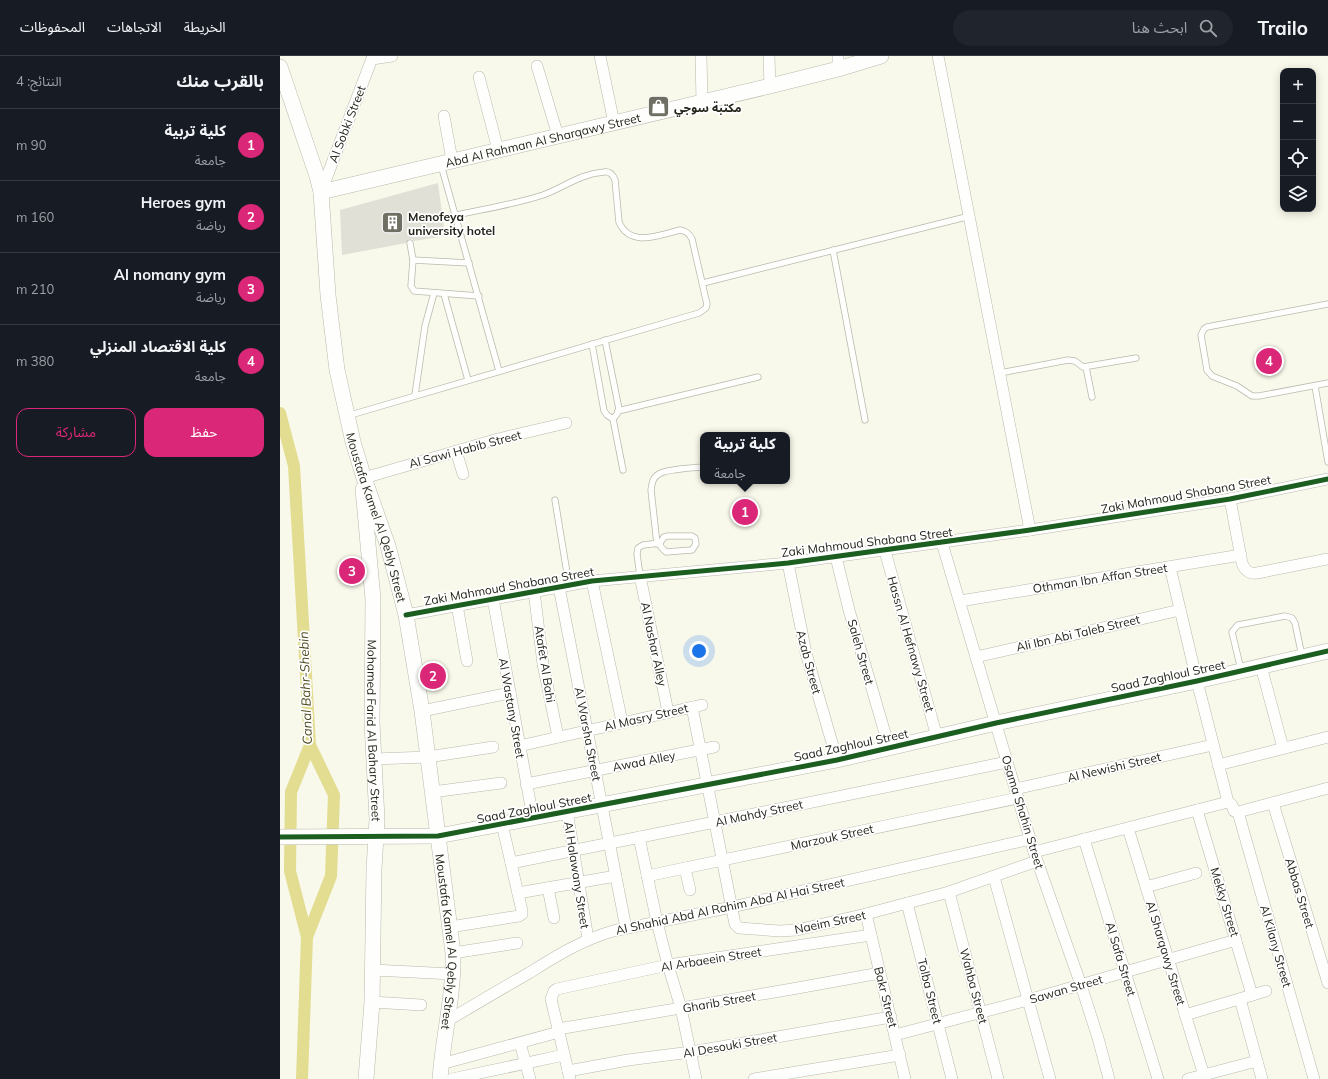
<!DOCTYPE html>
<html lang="ar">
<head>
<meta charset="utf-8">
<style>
  :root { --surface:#171b24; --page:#20242c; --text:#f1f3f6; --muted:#9ea1a6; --line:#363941; --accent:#db2777 }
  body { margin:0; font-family:Mulish,"Noto Sans Arabic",sans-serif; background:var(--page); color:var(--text); direction:rtl }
  .controls { position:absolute; right:12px; top:12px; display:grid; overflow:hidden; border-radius:8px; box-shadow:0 2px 10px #0003 }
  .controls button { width:36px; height:36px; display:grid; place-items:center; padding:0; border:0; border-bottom:1px solid var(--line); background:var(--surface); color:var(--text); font:20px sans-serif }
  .you { position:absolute; left:419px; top:595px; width:14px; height:14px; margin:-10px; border:3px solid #fff; border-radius:50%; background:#1a73e8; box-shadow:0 0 0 6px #1a73e833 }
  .badge { display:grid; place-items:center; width:26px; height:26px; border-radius:50%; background:var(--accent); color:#fff; font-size:13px; font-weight:700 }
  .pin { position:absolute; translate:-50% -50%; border:2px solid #fff; box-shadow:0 1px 4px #0006 }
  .popup { position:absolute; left:420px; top:376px; width:90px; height:52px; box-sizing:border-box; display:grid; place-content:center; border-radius:8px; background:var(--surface); filter:drop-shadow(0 1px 3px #0005); font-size:13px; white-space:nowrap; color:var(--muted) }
  .popup b { font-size:15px; color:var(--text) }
  .popup::after { content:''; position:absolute; left:50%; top:100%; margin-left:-8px; border:8px solid transparent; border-top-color:var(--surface) }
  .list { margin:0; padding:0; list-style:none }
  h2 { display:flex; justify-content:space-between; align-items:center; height:52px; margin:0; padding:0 16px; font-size:17px }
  h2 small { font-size:13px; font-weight:400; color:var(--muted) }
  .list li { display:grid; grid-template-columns:26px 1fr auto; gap:12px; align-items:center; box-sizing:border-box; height:72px; padding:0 16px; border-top:1px solid var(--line) }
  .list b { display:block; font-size:15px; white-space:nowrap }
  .list p { margin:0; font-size:13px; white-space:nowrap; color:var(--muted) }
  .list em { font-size:13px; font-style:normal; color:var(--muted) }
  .actions { display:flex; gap:8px; padding:12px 16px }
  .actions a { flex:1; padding:9px 0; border:1px solid var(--accent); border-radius:12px; text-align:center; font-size:14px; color:var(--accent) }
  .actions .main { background:var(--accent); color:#fff }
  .icon { flex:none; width:22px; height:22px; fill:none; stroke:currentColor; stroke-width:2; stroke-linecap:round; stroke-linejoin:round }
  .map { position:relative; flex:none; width:1048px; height:1023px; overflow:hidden; direction:ltr }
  header { display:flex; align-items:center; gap:24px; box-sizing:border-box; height:56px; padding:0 20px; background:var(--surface); border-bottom:1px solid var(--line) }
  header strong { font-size:19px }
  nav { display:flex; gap:22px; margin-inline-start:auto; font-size:14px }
  .search { width:280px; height:36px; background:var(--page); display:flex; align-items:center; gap:10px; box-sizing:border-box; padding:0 14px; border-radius:22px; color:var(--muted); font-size:15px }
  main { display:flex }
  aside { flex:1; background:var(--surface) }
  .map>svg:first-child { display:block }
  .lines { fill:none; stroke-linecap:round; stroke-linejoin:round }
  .canal { stroke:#e2dd90; stroke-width:12 }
  .building { fill:#e0e0d6 }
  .lane-casing { stroke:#b9b9ae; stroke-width:7 }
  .street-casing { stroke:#b9b9ae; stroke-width:12 }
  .secondary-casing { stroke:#b9b9ae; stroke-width:16 }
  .lane { stroke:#fefefc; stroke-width:5.5 }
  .street { stroke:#fefefc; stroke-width:11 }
  .secondary { stroke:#fefefc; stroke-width:15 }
  .cycleway-casing { stroke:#fff; stroke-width:8 }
  .cycleway { stroke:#1b5e20; stroke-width:5 }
  .labels { text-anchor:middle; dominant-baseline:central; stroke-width:3.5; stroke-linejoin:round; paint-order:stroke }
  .poi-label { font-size:12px; font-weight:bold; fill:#25251c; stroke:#fff; text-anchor:start }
  .street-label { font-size:12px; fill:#25251c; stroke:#fff }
  .water-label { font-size:13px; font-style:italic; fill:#4f4c21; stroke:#fff }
</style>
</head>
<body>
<header>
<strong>Trailo</strong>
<div class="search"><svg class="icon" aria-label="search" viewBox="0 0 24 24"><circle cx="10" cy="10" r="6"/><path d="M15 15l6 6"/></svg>ابحث هنا</div>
<nav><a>الخريطة</a><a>الاتجاهات</a><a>المحفوظات</a></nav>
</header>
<main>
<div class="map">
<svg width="1048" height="1023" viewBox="0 0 1048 1023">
  <rect width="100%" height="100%" fill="#f8f8eb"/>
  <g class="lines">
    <g class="canal">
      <path d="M0,357L14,410L30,689L11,736L10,815L27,881L22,1023"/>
      <path d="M27,881L51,820L54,739L30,689"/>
    </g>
  </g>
  <path class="building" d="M158,127L165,180L134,185L132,183H129L126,187L62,199L60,154Z"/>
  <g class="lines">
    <defs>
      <g id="lane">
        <path d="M161,109L219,315"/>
        <path d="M130,187L133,204L131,230L134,235L199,240"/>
        <path d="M553,194L585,364"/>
        <path d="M133,204L189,207"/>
        <path d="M423,227L690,160"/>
        <path d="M164,238L188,324"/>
        <path d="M1048,248L927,271L924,273L921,279L927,314L932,320L957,330L972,340H979L1048,327"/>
        <path d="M325,284L339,353L337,358L333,363L343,414"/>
        <path d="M312,288L324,355L327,359L333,363"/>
        <path d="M806,311L812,341"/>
        <path d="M720,317L788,304L795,305L803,311L856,302"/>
        <path d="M1035,330L1048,406"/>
        <path d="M135,339L145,270L154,237"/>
        <path d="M338,355L478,321"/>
        <path d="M67,360L419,257L426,252L427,248L426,244L412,183C409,177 406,175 400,174C379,179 350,192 339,166L335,124C333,119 330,115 324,116C299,118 285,131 263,139C236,148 204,153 176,159"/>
        <path d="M275,444L289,529"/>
        <path d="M388,480H412L415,482L416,488L412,494L386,496L381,491L380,487L384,481Z"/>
        <path d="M377,488L371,434C372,427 373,421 379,418C387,413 413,412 423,411"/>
        <path d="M360,520L357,498L358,492L363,489L380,487"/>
        <path d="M961,614L952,576L956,571L958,569L1005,560L1012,562L1015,567L1022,600"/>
      </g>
      <g id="street">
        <path d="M320,0L334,67"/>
        <path d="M421,0L422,46"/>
        <path d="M489,0L490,30"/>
        <path d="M558,0V13"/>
        <path d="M658,0L750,474"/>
        <path d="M92,3L112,0"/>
        <path d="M257,10L278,80"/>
        <path d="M199,21L218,94"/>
        <path d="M164,60L172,104"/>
        <path d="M41,136L93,0"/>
        <path d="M176,395L183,418"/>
        <path d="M84,422L218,383L286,367"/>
        <path d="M950,443L962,507C965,515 969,518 977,517L1048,503"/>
        <path d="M662,487L754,796L801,929L818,982L829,1023"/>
        <path d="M605,495L657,681"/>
        <path d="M556,501L569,554L609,691"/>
        <path d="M508,507L526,597L557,704"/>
        <path d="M890,511L917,625L948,746"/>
        <path d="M360,520L388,656"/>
        <path d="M312,525L342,666"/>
        <path d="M279,531L346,872"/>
        <path d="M254,535L263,608L278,681"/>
        <path d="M213,543L253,762"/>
        <path d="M680,545L961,499"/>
        <path d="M177,549L187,605"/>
        <path d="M126,559L312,525L508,507L750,474L950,443L1048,423"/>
        <path d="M696,601L900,554"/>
        <path d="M981,610L1003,692"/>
        <path d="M412,651L455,868L459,872L500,875L517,874L586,858L669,836L757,805"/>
        <path d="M142,655L230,637"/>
        <path d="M239,690L422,649"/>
        <path d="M94,703L148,701L213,691"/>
        <path d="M938,709L1048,681"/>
        <path d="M246,728L434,691"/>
        <path d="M735,733L933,689"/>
        <path d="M152,736L221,727"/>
        <path d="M993,747L1048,927"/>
        <path d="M917,754L972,939"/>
        <path d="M287,755L308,883"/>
        <path d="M958,756L1034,1023"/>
        <path d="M848,772L925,1023"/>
        <path d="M359,781L377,866L388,909L401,952L416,1023"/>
        <path d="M804,783L878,1023"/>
        <path d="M754,796L948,746L952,749L954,755L958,756L1048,732"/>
        <path d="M231,807L435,766L727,706"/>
        <path d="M405,812L410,834"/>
        <path d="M367,820L738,742"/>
        <path d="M714,821L770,1023"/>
        <path d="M866,831L916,817"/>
        <path d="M268,832L274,862"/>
        <path d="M669,836L718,1023"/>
        <path d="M238,837L336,820"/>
        <path d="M627,847L672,1023"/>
        <path d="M586,858L625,1023"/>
        <path d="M170,871L239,860L242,858V855L222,768"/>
        <path d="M173,897L237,887"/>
        <path d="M93,914L173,918"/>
        <path d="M960,943L982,1023"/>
        <path d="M92,946L141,949"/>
        <path d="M905,959L986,935"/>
        <path d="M167,965C194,949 221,933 249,917C276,900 302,884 333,875L452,851L751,783"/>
        <path d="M278,973L512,933L600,917"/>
        <path d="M615,979L748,944L956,884"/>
        <path d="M240,987L250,1023"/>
        <path d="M161,1008L279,976"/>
        <path d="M288,1015L348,1004L411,996L611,961"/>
        <path d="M172,1023L284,999"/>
        <path d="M290,1023L271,943L274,935L277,933L388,909L591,879"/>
        <path d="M474,1023L620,999"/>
        <path d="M908,1023L977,1005"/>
      </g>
      <g id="secondary">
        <path id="s1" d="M0,11L37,120L41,136L48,239L57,314L73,386L84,422L108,490L126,559L142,655L173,897C174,939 163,981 160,1023"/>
        <path id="s2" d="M41,136L490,30L558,13L601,0"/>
        <path id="s3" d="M83,433L93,543L92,667L97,763L94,813L92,946L86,1023"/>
        <path d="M0,781L158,780L557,704L716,667L917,625L1048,595"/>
      </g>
    </defs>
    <use href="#lane" class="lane-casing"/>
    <use href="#street" class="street-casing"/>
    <use href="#secondary" class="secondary-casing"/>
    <use href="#lane" class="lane"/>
    <use href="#street" class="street"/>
    <use href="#secondary" class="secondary"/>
    <defs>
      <g id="cycleway">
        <path d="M126,559L312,525L508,507L750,474L950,443L1048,423"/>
        <path d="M0,781L158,780L557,704L716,667L917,625L1048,595"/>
      </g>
    </defs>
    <use href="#cycleway" class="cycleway-casing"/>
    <use href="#cycleway" class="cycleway"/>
  </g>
  <defs>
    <symbol id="shop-square" viewBox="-11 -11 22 22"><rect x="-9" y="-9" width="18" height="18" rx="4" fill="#6f6f64" stroke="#fff"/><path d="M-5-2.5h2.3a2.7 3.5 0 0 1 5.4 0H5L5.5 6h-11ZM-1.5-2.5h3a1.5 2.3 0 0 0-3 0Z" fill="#fff"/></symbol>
    <symbol id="building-square" viewBox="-11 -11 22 22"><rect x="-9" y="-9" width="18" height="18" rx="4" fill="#6f6f64" stroke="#fff"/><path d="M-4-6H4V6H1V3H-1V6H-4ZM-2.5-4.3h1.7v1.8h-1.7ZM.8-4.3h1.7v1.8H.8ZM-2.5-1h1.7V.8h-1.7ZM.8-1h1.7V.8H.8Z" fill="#fff"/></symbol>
  </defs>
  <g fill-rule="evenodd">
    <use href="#shop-square" x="366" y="38" width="25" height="25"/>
    <use href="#building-square" x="100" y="154" width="25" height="25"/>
  </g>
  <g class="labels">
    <g class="poi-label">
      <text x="394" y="51">مكتبة سوجي</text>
      <text x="128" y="160">Menofeya<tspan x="128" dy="14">university hotel</tspan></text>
    </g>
    <g class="street-label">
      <text transform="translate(67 68) rotate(-69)">Al Sobki Street</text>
      <text stroke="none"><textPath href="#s2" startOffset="228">Abd Al Rahman Al Sharqawy Street</textPath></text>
      <text transform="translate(185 393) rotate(-15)">Al Sawi Habib Street</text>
      <text transform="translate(906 438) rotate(-10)">Zaki Mahmoud Shabana Street</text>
      <text stroke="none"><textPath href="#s1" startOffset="463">Moustafa Kamel Al Qebly Street</textPath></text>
      <text transform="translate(587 486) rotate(-7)">Zaki Mahmoud Shabana Street</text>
      <text transform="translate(820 522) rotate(-9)">Othman Ibn Affan Street</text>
      <text transform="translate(229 530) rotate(-10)">Zaki Mahmoud Shabana Street</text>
      <text transform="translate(798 577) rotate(-13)">Ali Ibn Abi Taleb Street</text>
      <text transform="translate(374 588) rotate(78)">Al Nashar Alley</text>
      <text transform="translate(631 588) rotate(74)">Hassn Al Hefnawy Street</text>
      <text transform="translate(581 596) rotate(74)">Saleh Street</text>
      <text transform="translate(529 606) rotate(75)">Azab Street</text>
      <text transform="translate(265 608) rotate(81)">Atafet Al Bahi</text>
      <text transform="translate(888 620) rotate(-12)">Saad Zaghloul Street</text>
      <text transform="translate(232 652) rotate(80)">Al Wastany Street</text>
      <text transform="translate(366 661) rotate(-13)">Al Masry Street</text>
      <text stroke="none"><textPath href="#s3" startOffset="242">Mohamed Farid Al Bahary Street</textPath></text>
      <text transform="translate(308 678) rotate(79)">Al Warsha Street</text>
      <text transform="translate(571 689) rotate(-12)">Saad Zaghloul Street</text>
      <text transform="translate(364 705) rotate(-11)">Awad Alley</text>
      <text transform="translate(834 711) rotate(-13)">Al Newishi Street</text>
      <text transform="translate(254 752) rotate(-11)">Saad Zaghloul Street</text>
      <text transform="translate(743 756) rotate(73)">Osama Shahin Street</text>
      <text transform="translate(479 757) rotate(-12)">Al Mahdy Street</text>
      <text transform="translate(552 781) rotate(-12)">Marzouk Street</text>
      <text transform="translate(297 819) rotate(81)">Al Halawany Street</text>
      <text transform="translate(1020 837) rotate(73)">Abbas Street</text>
      <text transform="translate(945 846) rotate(73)">Mekky Street</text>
      <text transform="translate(450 850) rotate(-12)">Al Shahid Abd Al Rahim Abd Al Hai Street</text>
      <text transform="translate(550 866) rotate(-12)">Naeim Street</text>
      <text stroke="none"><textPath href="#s1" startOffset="895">Moustafa Kamel Al Qebly Street</textPath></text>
      <text transform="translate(996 890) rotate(74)">Al Kilany Street</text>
      <text transform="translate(886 897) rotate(73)">Al Sharqawy Street</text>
      <text transform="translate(431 903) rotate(-9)">Al Arbaeein Street</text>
      <text transform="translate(841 903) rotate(73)">Al Safa Street</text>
      <text transform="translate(694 930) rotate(75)">Wahba Street</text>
      <text transform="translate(786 933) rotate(-16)">Sawan Street</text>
      <text transform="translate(650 935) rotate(76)">Tolba Street</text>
      <text transform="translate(606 941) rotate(76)">Bakr Street</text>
      <text transform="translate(439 946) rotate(-10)">Gharib Street</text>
      <text transform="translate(450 989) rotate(-10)">Al Desouki Street</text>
    </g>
    <g class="water-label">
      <text transform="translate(25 632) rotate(-92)">Canal Bahr-Shebin</text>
    </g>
  </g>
</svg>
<div class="controls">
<button>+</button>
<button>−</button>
<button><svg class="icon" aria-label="locate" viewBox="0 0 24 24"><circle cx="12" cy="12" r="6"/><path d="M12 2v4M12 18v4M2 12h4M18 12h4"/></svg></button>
<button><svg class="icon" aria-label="layers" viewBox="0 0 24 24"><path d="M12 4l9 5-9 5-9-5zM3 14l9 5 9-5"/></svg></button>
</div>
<div class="you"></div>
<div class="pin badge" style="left:465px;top:456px">1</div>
<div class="popup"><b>كلية تربية</b>جامعة</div>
<div class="pin badge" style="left:153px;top:620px">2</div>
<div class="pin badge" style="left:72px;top:515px">3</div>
<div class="pin badge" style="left:989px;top:305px">4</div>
</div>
<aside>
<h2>بالقرب منك<small>النتائج: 4</small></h2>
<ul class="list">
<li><span class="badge">1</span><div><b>كلية تربية</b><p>جامعة</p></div><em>90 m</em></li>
<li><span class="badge">2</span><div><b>Heroes gym</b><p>رياضة</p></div><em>160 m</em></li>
<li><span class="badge">3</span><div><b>Al nomany gym</b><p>رياضة</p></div><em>210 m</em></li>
<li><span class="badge">4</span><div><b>كلية الاقتصاد المنزلي</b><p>جامعة</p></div><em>380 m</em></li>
</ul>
<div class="actions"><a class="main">حفظ</a><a>مشاركة</a></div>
</aside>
</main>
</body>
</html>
